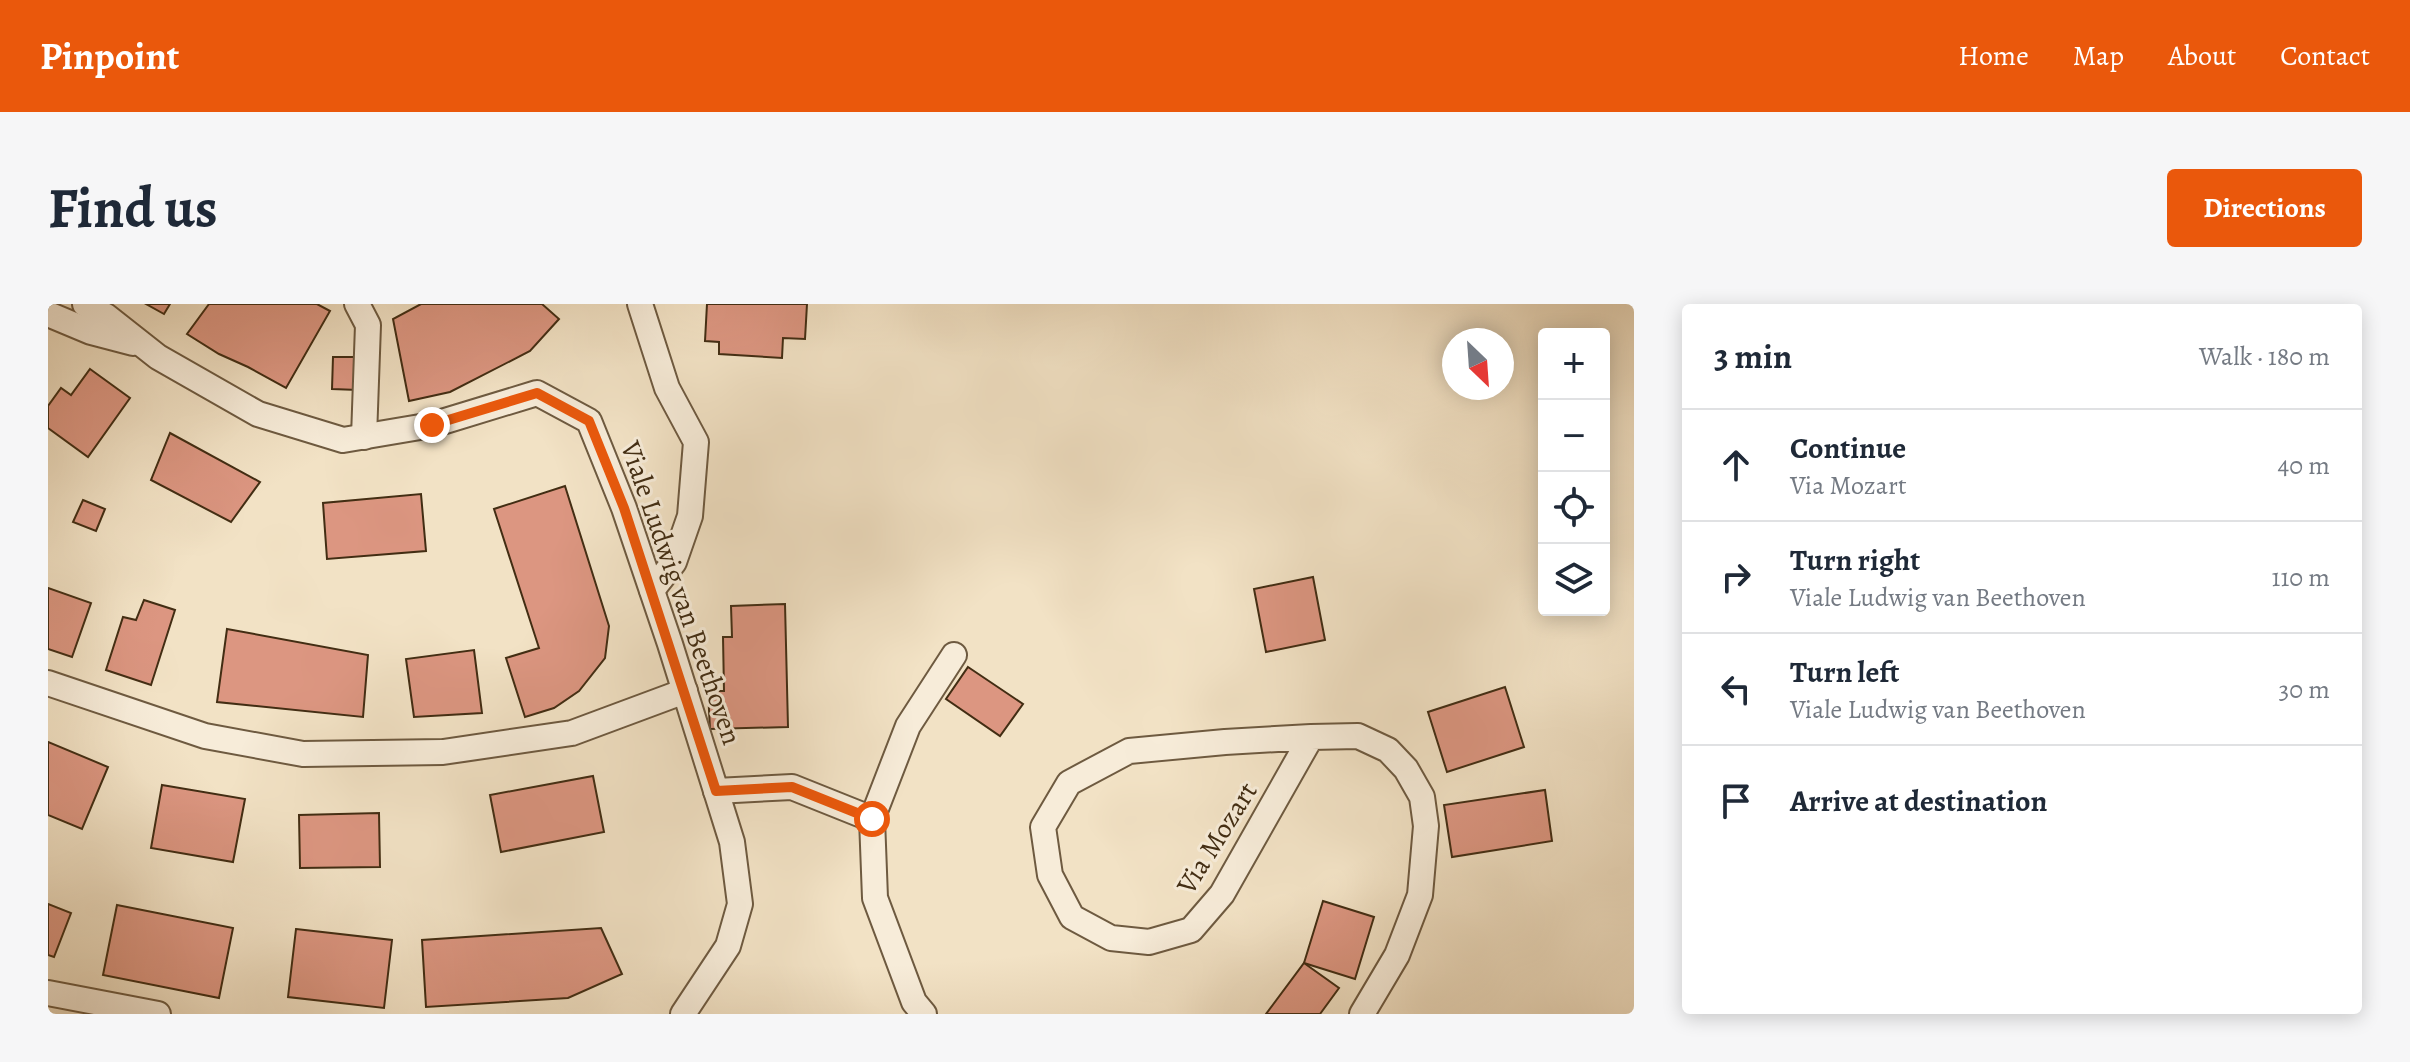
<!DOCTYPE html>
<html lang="en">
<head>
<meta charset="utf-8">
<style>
  :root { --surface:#fff; --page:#f6f6f7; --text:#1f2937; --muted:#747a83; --line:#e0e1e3; --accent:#ea580c }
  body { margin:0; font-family:Alegreya,serif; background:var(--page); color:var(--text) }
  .controls { position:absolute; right:24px; top:24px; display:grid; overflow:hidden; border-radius:8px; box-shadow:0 4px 20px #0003 }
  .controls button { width:72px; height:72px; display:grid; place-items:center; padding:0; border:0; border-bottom:2px solid var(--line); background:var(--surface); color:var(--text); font:40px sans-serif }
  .compass { position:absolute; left:1394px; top:24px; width:72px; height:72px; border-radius:50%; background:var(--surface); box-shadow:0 4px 20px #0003; rotate:155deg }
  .stop { position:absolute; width:24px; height:24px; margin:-18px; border:6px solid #ea580c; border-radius:50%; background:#fff }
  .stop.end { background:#ea580c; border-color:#fff; box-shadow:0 2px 8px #0008 }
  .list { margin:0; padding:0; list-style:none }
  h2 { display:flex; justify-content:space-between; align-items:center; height:104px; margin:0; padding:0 32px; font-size:34px }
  h2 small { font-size:26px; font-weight:400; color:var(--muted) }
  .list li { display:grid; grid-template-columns:52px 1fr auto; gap:24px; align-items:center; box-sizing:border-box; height:112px; padding:0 32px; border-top:2px solid var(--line) }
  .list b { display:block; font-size:30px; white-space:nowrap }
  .list p { margin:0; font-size:26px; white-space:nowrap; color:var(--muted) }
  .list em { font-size:26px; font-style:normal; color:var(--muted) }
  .icon { flex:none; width:44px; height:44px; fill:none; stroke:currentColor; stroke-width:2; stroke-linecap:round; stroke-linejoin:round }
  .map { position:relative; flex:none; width:1586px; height:710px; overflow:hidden; border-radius:8px }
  header { display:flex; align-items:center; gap:48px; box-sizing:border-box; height:112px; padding:0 40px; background:var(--accent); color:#fff }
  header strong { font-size:38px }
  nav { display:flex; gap:44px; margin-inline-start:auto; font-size:28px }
  .intro { display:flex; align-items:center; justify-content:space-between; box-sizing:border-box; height:192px; padding:0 48px }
  h1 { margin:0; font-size:56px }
  .button { padding:20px 36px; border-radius:8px; background:var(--accent); color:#fff; font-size:28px; font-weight:700 }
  main { display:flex; gap:48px; padding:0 48px }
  aside { flex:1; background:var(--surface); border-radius:8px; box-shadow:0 4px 20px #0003 }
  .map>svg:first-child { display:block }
  .building { fill:#dc9681; stroke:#422d13; stroke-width:2 }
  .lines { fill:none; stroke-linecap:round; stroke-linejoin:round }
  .street-casing { stroke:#6e5a40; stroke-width:28 }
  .street { stroke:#f7ecd9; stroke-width:24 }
  .route { stroke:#ea580c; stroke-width:10 }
  .labels { text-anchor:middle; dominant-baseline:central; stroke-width:6; stroke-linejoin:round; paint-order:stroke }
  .street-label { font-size:28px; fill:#422d13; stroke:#f7ecd9 }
</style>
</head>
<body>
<header>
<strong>Pinpoint</strong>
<nav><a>Home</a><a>Map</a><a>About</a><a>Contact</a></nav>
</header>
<div class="intro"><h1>Find us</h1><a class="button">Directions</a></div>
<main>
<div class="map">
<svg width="1586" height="710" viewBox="0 0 1586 710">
  <rect width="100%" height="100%" fill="#f2e2c5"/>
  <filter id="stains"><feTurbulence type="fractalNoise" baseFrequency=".0025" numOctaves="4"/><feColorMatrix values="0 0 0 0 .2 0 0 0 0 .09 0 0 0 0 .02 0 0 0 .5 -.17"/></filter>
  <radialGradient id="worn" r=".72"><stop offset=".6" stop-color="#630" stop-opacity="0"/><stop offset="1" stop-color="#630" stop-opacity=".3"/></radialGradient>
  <g class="building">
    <path d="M98,0H122L116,10Z"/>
    <path d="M161,0H269L282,7L238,84L200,63L171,50L139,30Z"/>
    <path d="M373,0H494L511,15L482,47L402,88L361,97L345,15Z"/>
    <path d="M659,0H759L757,35L735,34L734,54L671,50V38L657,37Z"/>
    <path d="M285,53H310V86L284,85Z"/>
    <path d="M42,65L82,94L40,153L0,124V102L13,84L23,91Z"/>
    <path d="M122,129L212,178L183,218L103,176Z"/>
    <path d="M517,182L561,322L557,354L531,387L506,404L477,413L458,354L491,344L446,205Z"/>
    <path d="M373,190L378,247L279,255L275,199Z"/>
    <path d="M35,196L57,205L48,227L25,218Z"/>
    <path d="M1265,273L1277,336L1218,348L1206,285Z"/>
    <path d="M0,284L43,299L24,353L0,345Z"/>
    <path d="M96,296L127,306L103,381L58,366L75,313L88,316Z"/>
    <path d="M737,300L740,423L662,425L660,387H676L675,333H684L683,302Z"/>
    <path d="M179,325L320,351L315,413L169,398Z"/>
    <path d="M426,346L434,409L366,413L358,355Z"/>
    <path d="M920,363L975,400L952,432L898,395Z"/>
    <path d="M1457,383L1476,443L1399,468L1380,408Z"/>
    <path d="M0,438L60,463L34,525L0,511Z"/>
    <path d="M545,472L556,528L453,548L442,491Z"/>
    <path d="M114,481L197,495L185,558L103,544Z"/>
    <path d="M1497,486L1504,537L1404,553L1396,501Z"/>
    <path d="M331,509L332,563L252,564L251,511Z"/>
    <path d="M1275,597L1326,613L1307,675L1256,659Z"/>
    <path d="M0,600L23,609L6,653L0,651Z"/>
    <path d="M69,601L185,624L171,694L55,671Z"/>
    <path d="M553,624L574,670L520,694L378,703L374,636Z"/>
    <path d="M248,625L344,636L336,704L240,693Z"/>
    <path d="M1256,659L1291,684L1272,710H1218Z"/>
  </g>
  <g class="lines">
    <defs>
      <g id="street">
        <path d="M37,0L58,12L110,53L210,110L295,136L384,121L489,89L541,117L576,204L622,340L684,538L692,600L680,642L635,710"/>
        <path d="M309,0L320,21L316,133"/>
        <path d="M592,0L619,84L648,138L642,212L626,258L604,286"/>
        <path d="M0,10L43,28L85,39"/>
        <path d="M0,379L157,432L255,450L395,448L524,429L637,387"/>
        <path d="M1263,433L1174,590L1143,626L1101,638L1063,634L1024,613L1002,571L995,523L1021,479L1081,447L1177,438L1263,433L1310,432L1340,446L1358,465L1374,493L1378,522L1372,591L1349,651L1314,710"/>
        <path d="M668,487L744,483L824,515L827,594L866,698L876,710"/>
        <path d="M824,515L860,422L906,351"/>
        <path d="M0,689L110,710"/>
      </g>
    </defs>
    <use href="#street" class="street-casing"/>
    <use href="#street" class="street"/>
  </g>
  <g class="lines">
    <path class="route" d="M384,121L489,89L541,117L576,204L668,487L744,483L824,515"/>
  </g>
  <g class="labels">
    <g class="street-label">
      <text transform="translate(633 289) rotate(71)">Viale Ludwig van Beethoven</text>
      <text transform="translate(1169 534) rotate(-58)">Via Mozart</text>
    </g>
  </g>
  <rect width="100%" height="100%" filter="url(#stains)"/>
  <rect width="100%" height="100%" fill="url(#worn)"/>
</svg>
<div class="controls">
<button>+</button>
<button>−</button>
<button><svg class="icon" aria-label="locate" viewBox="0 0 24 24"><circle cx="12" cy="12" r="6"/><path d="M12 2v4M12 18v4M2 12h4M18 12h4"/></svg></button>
<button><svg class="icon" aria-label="layers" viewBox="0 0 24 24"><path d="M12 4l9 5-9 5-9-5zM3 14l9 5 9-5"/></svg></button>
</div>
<svg class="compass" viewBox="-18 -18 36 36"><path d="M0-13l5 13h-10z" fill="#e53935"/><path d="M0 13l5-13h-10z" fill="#747a83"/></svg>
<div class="stop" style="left:824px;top:515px"></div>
<div class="stop end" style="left:384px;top:121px"></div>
</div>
<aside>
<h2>3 min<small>Walk · 180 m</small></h2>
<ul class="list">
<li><svg class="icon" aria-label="ahead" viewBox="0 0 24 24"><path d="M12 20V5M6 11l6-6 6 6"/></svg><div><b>Continue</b><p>Via Mozart</p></div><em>40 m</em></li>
<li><svg class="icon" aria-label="right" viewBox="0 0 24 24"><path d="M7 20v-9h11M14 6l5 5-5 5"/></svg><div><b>Turn right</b><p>Viale Ludwig van Beethoven</p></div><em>110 m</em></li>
<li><svg class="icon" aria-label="left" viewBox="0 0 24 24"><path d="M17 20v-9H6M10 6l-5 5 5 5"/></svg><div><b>Turn left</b><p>Viale Ludwig van Beethoven</p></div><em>30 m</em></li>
<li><svg class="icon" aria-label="arrive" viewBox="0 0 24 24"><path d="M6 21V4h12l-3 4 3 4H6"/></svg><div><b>Arrive at destination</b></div></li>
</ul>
</aside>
</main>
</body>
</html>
